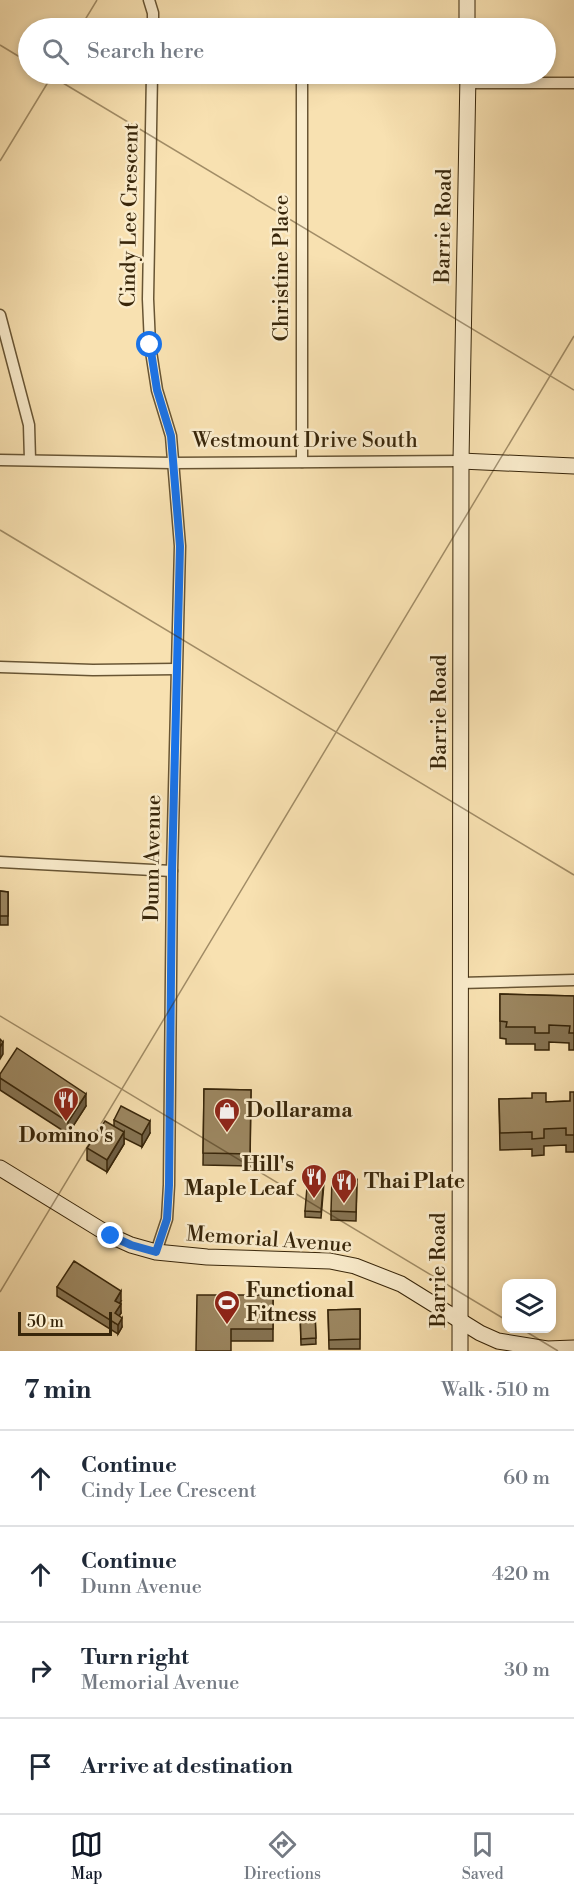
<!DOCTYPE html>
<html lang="en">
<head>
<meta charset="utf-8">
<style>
  :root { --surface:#fff; --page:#f6f6f7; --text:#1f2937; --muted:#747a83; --line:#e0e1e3; --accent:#111827 }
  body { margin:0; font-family:"Libre Bodoni",serif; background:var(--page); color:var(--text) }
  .controls { position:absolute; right:18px; bottom:18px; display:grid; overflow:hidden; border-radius:12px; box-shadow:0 3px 9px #0003 }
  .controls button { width:54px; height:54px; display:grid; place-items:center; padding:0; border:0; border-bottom:2px solid var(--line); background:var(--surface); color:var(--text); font:30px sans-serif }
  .scale { position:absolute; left:18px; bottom:15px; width:94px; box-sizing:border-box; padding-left:6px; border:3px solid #38260a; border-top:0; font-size:16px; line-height:21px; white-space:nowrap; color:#38260a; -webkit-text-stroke:4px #faeccc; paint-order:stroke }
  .stop { position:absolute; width:18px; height:18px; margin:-14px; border:4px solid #1a73e8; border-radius:50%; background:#fff }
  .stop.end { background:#1a73e8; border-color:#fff; box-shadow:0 2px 6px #0008 }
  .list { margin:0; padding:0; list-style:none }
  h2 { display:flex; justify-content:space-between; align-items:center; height:78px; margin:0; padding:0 24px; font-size:26px }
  h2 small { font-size:20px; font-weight:400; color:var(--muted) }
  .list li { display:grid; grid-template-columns:39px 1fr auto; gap:18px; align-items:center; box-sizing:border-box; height:96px; padding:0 24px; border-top:2px solid var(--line) }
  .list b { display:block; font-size:22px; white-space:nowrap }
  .list p { margin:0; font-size:20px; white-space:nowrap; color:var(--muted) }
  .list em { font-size:20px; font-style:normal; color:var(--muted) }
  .icon { flex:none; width:33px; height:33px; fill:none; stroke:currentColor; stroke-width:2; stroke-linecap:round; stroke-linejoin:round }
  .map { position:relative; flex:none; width:574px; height:1351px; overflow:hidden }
  .search { position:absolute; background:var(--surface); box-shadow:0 3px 9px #0003; left:18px; right:18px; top:18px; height:66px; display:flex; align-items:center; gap:15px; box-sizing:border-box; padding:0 21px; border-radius:33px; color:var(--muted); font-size:22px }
  .sheet { height:462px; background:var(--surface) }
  nav { display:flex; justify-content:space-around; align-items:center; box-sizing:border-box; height:84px; border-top:2px solid var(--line); background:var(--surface); font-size:16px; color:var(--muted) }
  nav a { display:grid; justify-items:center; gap:3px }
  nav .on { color:var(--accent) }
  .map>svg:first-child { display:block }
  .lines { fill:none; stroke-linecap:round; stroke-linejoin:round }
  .street-casing { stroke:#685534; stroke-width:13 }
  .secondary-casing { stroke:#38260a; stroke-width:17 }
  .street { stroke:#faeccc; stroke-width:10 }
  .secondary { stroke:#faeccc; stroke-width:15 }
  .wall { fill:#867453; stroke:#38260a; stroke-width:1.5 }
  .shaded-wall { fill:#6d5e44; stroke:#38260a; stroke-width:1.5 }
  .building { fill:#9c8761; stroke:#38260a; stroke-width:1.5 }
  .route { stroke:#1a73e8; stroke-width:8 }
  .ticks { fill:none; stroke:#38260a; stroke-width:1.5; stroke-opacity:0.45 }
  .labels { text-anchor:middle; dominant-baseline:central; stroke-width:5; stroke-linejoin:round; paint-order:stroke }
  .street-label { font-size:21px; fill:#38260a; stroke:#faeccc }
  .poi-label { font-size:21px; font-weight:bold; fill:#38260a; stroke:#faeccc; text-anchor:start }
</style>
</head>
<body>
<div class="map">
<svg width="574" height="1351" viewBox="0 0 574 1351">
  <rect width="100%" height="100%" fill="#f8e1b1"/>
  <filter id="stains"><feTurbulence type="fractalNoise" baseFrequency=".00333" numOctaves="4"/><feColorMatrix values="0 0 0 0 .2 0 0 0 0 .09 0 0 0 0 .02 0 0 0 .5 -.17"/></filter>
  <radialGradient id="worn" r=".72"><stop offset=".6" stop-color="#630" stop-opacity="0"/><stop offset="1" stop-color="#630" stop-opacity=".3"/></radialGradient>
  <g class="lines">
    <defs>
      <g id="street">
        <path d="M149,0L153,13V28"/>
        <path d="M152,74L148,299L150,345L157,390L171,436L180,546L172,871L169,1185L167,1219L156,1252"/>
        <path d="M468,83H574"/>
        <path d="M0,315L29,425L30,460"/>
        <path d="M0,460L172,463L461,461"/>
        <path d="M302,462V74"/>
        <path d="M0,667L93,670L176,669"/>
        <path d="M0,862L172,871"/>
        <path d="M460,983L574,980"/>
      </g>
      <g id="secondary">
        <path d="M467,0V28"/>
        <path d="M461,461L574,466"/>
        <path d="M0,1168L111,1236L131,1245L156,1252L207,1257L330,1261L355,1266L401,1284L480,1333L498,1341L547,1349L574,1348"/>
        <path d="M460,1351L461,461L468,74"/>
      </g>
    </defs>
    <use href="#street" class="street-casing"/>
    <use href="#secondary" class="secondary-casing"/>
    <use href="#street" class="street"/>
    <use href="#secondary" class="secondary"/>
  </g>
  <g class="wall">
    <path d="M0,891L8,892V925H0Z"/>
    <path d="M500,994L574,996V1050H569V1043L549,1042V1050H535V1044H506V1039L500,1038Z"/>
    <path d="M0,1074L86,1106L68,1134L0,1090Z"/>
    <path d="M204,1089L251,1090L250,1166L203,1165Z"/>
    <path d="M574,1092V1152H566V1145L544,1146V1155L532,1156V1149L500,1150L499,1099L546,1102L570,1101Z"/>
    <path d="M114,1120L150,1133L142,1147L124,1138V1144L107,1172L87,1160V1148L114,1126Z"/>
    <path d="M357,1180L356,1221L331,1220V1211Z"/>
    <path d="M324,1183L321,1218L305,1217V1211Z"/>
    <path d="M57,1287L121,1301L119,1303L121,1313L119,1316L122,1327L118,1334L57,1296Z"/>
    <path d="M273,1295V1341H231L196,1351Z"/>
    <path d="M360,1309V1349H329L328,1310Z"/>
    <path d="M300,1312H315L316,1344L301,1345Z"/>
  </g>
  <g class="shaded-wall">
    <path d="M3,1042V1054L0,1059V1047Z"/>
    <path d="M86,1094V1106L68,1134V1122Z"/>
    <path d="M150,1121V1133L142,1147V1135Z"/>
    <path d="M124,1132V1144L107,1172V1160Z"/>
    <path d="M121,1291V1301L115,1310V1301Z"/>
    <path d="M121,1304V1313L115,1322V1313Z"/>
    <path d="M122,1318V1327L118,1334V1325Z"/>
  </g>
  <g class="building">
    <path d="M0,891L8,892V916H0Z"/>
    <path d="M500,994L574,996V1033H569L570,1026L549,1025V1033H535V1027H506L507,1022L500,1021Z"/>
    <path d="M0,1039L3,1042L0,1047Z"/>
    <path d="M17,1048L86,1094L68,1122L0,1078V1074Z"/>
    <path d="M204,1089L251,1090L250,1154L203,1153Z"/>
    <path d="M570,1092H574V1135H566V1128L544,1129V1138L532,1139V1132L500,1133L499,1099L532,1098V1093H546V1102L570,1101Z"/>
    <path d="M121,1106L150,1121L142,1135L114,1120Z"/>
    <path d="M105,1121L124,1132L107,1160L87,1148Z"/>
    <path d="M308,1175L324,1176L321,1212L305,1211Z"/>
    <path d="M332,1179L357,1180L356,1212L331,1211Z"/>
    <path d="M74,1261L121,1291L115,1301L121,1304L115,1313L122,1318L118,1325L57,1287Z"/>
    <path d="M197,1295H273V1329H231V1351H196Z"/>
    <path d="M360,1309V1339L329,1340L328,1310Z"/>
    <path d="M300,1312H315L316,1338L301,1339Z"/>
  </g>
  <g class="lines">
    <path class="route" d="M111,1236L131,1245L156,1252L167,1219L169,1185L172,871L180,546L171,436L157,390L150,345"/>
  </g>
  <path class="ticks" d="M80,28L97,0M0,45L28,62M48,74L574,390M0,161L53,74M0,530L574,875M0,1016L506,1320M0,1292L574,336M520,1328L558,1351"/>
  <defs>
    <symbol id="restaurant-pin" viewBox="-11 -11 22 30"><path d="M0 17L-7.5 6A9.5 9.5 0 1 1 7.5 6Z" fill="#8f2418" stroke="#faeccc"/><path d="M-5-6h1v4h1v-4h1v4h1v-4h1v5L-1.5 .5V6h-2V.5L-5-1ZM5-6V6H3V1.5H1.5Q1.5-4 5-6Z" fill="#fff"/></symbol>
    <symbol id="shop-pin" viewBox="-11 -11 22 30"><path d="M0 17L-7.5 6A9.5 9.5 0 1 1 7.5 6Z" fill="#8f2418" stroke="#faeccc"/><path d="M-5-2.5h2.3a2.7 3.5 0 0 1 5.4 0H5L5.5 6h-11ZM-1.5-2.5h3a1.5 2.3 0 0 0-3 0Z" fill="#fff"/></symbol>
    <symbol id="stadium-pin" viewBox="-11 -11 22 30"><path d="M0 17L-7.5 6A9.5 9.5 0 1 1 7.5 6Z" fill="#8f2418" stroke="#faeccc"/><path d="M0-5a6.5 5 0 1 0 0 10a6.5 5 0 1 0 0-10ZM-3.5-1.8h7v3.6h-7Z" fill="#fff"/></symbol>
  </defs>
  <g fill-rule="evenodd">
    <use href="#restaurant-pin" x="51" y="1085" width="30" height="40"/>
    <use href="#shop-pin" x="212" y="1096" width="30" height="40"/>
    <use href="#restaurant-pin" x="299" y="1162" width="30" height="40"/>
    <use href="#restaurant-pin" x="329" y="1167" width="30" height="40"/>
    <use href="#stadium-pin" x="212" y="1288" width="30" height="40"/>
  </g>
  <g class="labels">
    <g class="street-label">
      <text transform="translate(130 215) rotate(-89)">Cindy Lee Crescent</text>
      <text transform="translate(444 226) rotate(-89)">Barrie Road</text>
      <text transform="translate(282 268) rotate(-90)">Christine Place</text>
      <text x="305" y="441">Westmount Drive South</text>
      <text transform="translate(440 712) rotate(-90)">Barrie Road</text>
      <text transform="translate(153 858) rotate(-89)">Dunn Avenue</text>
      <text transform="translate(269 1240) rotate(4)">Memorial Avenue</text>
      <text transform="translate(439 1270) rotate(-90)">Barrie Road</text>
    </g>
    <g class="poi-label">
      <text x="246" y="1111">Dollarama</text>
      <text x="66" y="1136" text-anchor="middle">Domino's</text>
      <text x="294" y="1165" text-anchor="end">Hill's<tspan x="294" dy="24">Maple Leaf</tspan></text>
      <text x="364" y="1182">Thai Plate</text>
      <text x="246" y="1291">Functional<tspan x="246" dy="24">Fitness</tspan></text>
    </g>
  </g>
  <rect width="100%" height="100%" filter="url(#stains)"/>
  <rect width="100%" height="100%" fill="url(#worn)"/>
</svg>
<div class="controls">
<button><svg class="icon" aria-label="layers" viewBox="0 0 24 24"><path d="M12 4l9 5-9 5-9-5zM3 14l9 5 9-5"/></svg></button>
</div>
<div class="scale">50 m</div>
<div class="stop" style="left:150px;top:345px"></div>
<div class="stop end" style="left:111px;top:1236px"></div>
<div class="search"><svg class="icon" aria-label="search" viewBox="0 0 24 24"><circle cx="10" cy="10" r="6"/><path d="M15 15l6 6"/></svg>Search here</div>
</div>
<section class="sheet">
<h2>7 min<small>Walk · 510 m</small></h2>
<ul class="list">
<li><svg class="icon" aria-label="ahead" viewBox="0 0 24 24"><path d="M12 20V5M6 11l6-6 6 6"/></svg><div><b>Continue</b><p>Cindy Lee Crescent</p></div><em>60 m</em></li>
<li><svg class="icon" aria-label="ahead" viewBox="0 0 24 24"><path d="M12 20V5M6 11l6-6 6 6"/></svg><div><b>Continue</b><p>Dunn Avenue</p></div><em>420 m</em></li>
<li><svg class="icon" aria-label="right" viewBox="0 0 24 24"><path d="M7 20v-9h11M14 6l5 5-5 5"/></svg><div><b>Turn right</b><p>Memorial Avenue</p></div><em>30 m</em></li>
<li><svg class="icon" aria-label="arrive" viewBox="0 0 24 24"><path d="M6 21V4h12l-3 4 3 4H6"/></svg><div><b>Arrive at destination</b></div></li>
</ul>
</section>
<nav>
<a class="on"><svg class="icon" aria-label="map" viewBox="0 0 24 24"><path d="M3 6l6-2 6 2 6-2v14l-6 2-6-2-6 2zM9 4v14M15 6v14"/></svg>Map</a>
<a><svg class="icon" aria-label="directions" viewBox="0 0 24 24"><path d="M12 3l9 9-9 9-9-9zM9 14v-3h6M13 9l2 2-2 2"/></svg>Directions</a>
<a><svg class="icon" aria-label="saved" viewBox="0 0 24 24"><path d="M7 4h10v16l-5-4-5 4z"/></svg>Saved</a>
</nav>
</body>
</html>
